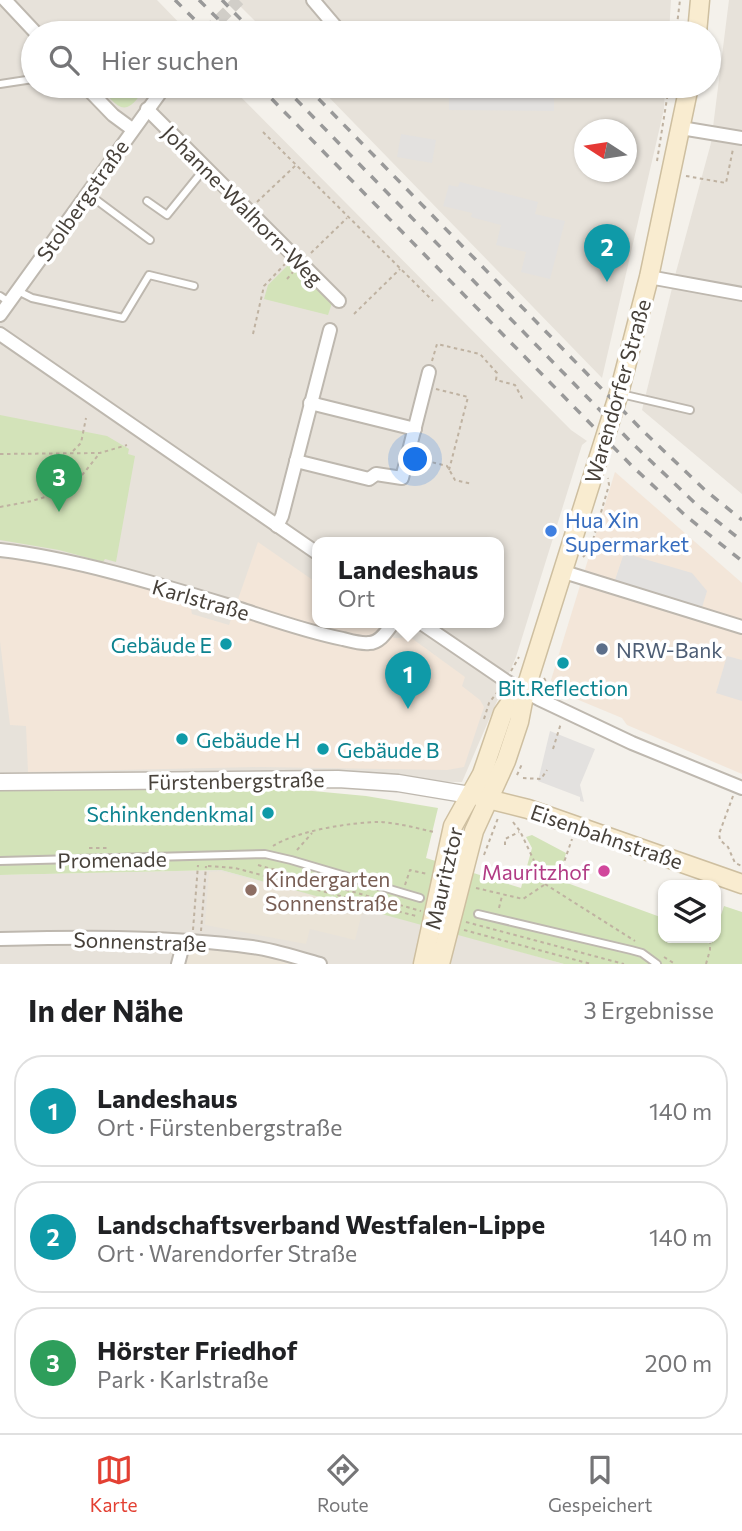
<!DOCTYPE html>
<html lang="de">
<head>
<meta charset="utf-8">
<style>
  :root { --surface:#fff; --page:#f2f2f2; --text:#202124; --muted:#757577; --line:#e0e0e0; --accent:#e34033 }
  body { margin:0; font-family:Commissioner,sans-serif; background:var(--page); color:var(--text) }
  .controls { position:absolute; right:21px; bottom:21px; display:grid; overflow:hidden; border-radius:14px; box-shadow:0 2px 5px #0004 }
  .controls button { width:63px; height:63px; display:grid; place-items:center; padding:0; border:0; border-bottom:2px solid var(--line); background:var(--surface); color:var(--text); font:35px sans-serif }
  .compass { position:absolute; left:574px; top:119px; width:63px; height:63px; border-radius:50%; background:var(--surface); box-shadow:0 2px 5px #0004; rotate:282deg }
  .you { position:absolute; left:416px; top:460px; width:24px; height:24px; margin:-18px; border:5px solid #fff; border-radius:50%; background:#1a73e8; box-shadow:0 0 0 10px #1a73e833 }
  .badge { display:grid; place-items:center; width:46px; height:46px; border-radius:50%; background:var(--accent); color:#fff; font-size:23px; font-weight:700 }
  .pin { position:absolute; translate:-50% -58px; filter:drop-shadow(0 2px 4px #0008) }
  .pin::after { content:''; position:absolute; top:37px; width:24px; height:21px; background:inherit; clip-path:polygon(0 0,100% 0,50% 100%) }
  .popup { position:absolute; left:312px; top:537px; width:192px; height:91px; box-sizing:border-box; display:grid; place-content:center; border-radius:14px; background:var(--surface); filter:drop-shadow(0 2px 5px #0005); font-size:23px; white-space:nowrap; color:var(--muted) }
  .popup b { font-size:26px; color:var(--text) }
  .popup::after { content:''; position:absolute; left:50%; top:100%; margin-left:-14px; border:14px solid transparent; border-top-color:var(--surface) }
  .list { margin:0; padding:0; list-style:none }
  h2 { display:flex; justify-content:space-between; align-items:center; height:91px; margin:0; padding:0 28px; font-size:30px }
  h2 small { font-size:23px; font-weight:400; color:var(--muted) }
  .list li { display:grid; grid-template-columns:46px 1fr auto; gap:21px; align-items:center; box-sizing:border-box; height:112px; margin:0 14px 14px; padding:0 14px; border:2px solid var(--line); border-radius:28px }
  .list b { display:block; font-size:26px; white-space:nowrap }
  .list p { margin:0; font-size:23px; white-space:nowrap; color:var(--muted) }
  .list em { font-size:23px; font-style:normal; color:var(--muted) }
  .icon { flex:none; width:38px; height:38px; fill:none; stroke:currentColor; stroke-width:2; stroke-linecap:round; stroke-linejoin:round }
  .map { position:relative; flex:none; width:742px; height:964px; overflow:hidden }
  .search { position:absolute; background:var(--surface); box-shadow:0 2px 5px #0004; left:21px; right:21px; top:21px; height:77px; display:flex; align-items:center; gap:18px; box-sizing:border-box; padding:0 24px; border-radius:38px; color:var(--muted); font-size:26px }
  .sheet { height:469px; background:var(--surface) }
  nav { display:flex; justify-content:space-around; align-items:center; box-sizing:border-box; height:98px; border-top:2px solid var(--line); background:var(--surface); font-size:19px; color:var(--muted) }
  nav a { display:grid; justify-items:center; gap:4px }
  nav .on { color:var(--accent) }
  .map>svg:first-child { display:block }
  .residential { fill:#e7e2da; fill-rule:evenodd }
  .commercial { fill:#f3e6d9 }
  .education { fill:#ebe4d7 }
  .green { fill:#d3e3b9 }
  .parking { fill:#e3e1df }
  .lines { fill:none; stroke-linecap:round; stroke-linejoin:round }
  .minor-tunnel { stroke:#d1cec8; stroke-width:12; stroke-dasharray:12 6; stroke-linecap:butt }
  .service-casing { stroke:#beb8af; stroke-width:10 }
  .minor-casing { stroke:#beb8af; stroke-width:16 }
  .tertiary-casing { stroke:#beb8af; stroke-width:19 }
  .secondary-casing { stroke:#cebfa0; stroke-width:21 }
  .path { stroke:#bfb2a1; stroke-width:2; stroke-dasharray:3.5 3.5; stroke-linecap:butt }
  .service { stroke:#fff; stroke-width:6 }
  .minor { stroke:#fff; stroke-width:12 }
  .tertiary { stroke:#fff; stroke-width:16 }
  .secondary { stroke:#f9ecd0; stroke-width:18 }
  .rail { stroke:#999; stroke-width:3.5; stroke-dasharray:9 9; stroke-linecap:butt }
  .shop-dot { fill:#3f7fe0; stroke:#fff; stroke-width:2.5 }
  .culture-dot { fill:#0f9aa8; stroke:#fff; stroke-width:2.5 }
  .service-dot { fill:#5c6f8a; stroke:#fff; stroke-width:2.5 }
  .hotel-dot { fill:#d1479c; stroke:#fff; stroke-width:2.5 }
  .education-dot { fill:#8d6e63; stroke:#fff; stroke-width:2.5 }
  .labels { text-anchor:middle; dominant-baseline:central; stroke-width:7; stroke-linejoin:round; paint-order:stroke }
  .street-label { font-size:21px; fill:#47413a; stroke:#fff }
  .shop-label { font-size:21px; fill:#366cbe; stroke:#fff; text-anchor:start }
  .culture-label { font-size:21px; fill:#0d838f; stroke:#fff; text-anchor:end }
  .service-label { font-size:21px; fill:#4e5e75; stroke:#fff; text-anchor:start }
  .hotel-label { font-size:21px; fill:#b23c85; stroke:#fff; text-anchor:end }
  .education-label { font-size:21px; fill:#785e54; stroke:#fff; text-anchor:start }
</style>
</head>
<body>
<div class="map">
<svg width="742" height="964" viewBox="0 0 742 964">
  <rect width="100%" height="100%" fill="#f4f1eb"/>
  <g class="residential">
    <path d="M0,0H157L189,33H33V86H230L571,430L587,441L582,445L516,657L462,782L0,777ZM317,543H499V623H317Z"/>
    <path d="M234,0H671L669,33H267Z"/>
    <path d="M729,0H742V494L642,410L676,272L711,143Z"/>
    <path d="M318,86H665L664,109L602,378ZM584,130H626V172H584Z"/>
    <path d="M221,870L407,920L564,964H0V875Z"/>
  </g>
  <g class="commercial">
    <path d="M615,472L742,583V774L627,725L622,718L557,691L551,680Z"/>
    <path d="M258,542L317,583V623H375L394,638L410,637L465,677L462,686L480,700L484,707L464,767L447,770L261,767L28,772L26,726L10,725L0,641V559L34,560L163,593L162,596L190,604L192,614L229,625Z"/>
  </g>
  <g class="education">
    <path d="M220,871L363,909L355,940L310,929L306,944L205,925L209,872Z"/>
    <path d="M189,948L254,954L291,964H184Z"/>
  </g>
  <g class="green">
    <path d="M99,86H131L140,95C123,120 114,102 99,86Z"/>
    <path d="M291,262L332,303L328,315L264,299L268,285Z"/>
    <path d="M0,415L107,436L129,449L128,454L135,456L116,562L105,559L103,562L59,550L0,540Z"/>
    <path d="M249,785L366,796L438,808L426,858L521,888L532,848L526,837L532,835L566,853L559,880L663,918V938H716V930L724,906L742,912V964H564L221,870L0,875V788Z"/>
  </g>
  <g class="parking">
    <path d="M449,86H554V111L449,110Z"/>
    <path d="M401,134L436,140L432,163L397,157Z"/>
    <path d="M460,182L538,202L535,214L565,221L550,279L521,272L526,252L496,245L501,225L471,217L472,213L443,206L449,185L458,187Z"/>
    <path d="M624,553L692,573L707,591L700,614L613,586Z"/>
    <path d="M727,656L742,660V701L716,693Z"/>
    <path d="M550,731L595,749L580,785L584,802L580,801V797L538,781Z"/>
  </g>
  <g class="lines">
    <path class="minor-tunnel" d="M206,33L239,0"/>
    <defs>
      <g id="service">
        <path d="M0,84L33,79"/>
        <path d="M141,86L155,99"/>
        <path d="M87,193L150,240"/>
        <path d="M147,201L167,215L205,168"/>
        <path d="M18,291L32,298L123,318L149,275L194,286"/>
        <path d="M0,296L9,302"/>
        <path d="M621,394L690,410"/>
        <path d="M0,861L265,854L291,860L420,898"/>
        <path d="M478,914L631,950L642,953L657,964"/>
      </g>
      <g id="minor">
        <path d="M5,0L36,33"/>
        <path d="M313,0L341,33"/>
        <path d="M85,86L113,115L132,129"/>
        <path d="M147,109L339,301"/>
        <path d="M681,128L742,138"/>
        <path d="M649,277L742,294"/>
        <path d="M0,315L165,86"/>
        <path d="M0,334L317,553"/>
        <path d="M310,403L415,429"/>
        <path d="M296,461L369,479L376,474L402,478L429,372"/>
        <path d="M277,526L282,516L330,330"/>
        <path d="M0,550C78,559 164,586 240,609C274,620 308,632 343,639C351,641 361,644 369,643C380,643 387,631 393,623"/>
        <path d="M564,572L742,627"/>
        <path d="M421,623L506,681L539,699L632,743L742,788"/>
        <path d="M0,939C84,937 169,936 252,947C275,950 298,958 320,964"/>
        <path d="M178,964L184,941"/>
      </g>
      <path id="tertiary" d="M0,782L338,779L398,783L470,795"/>
      <g id="secondary">
        <path d="M697,33L700,0"/>
        <path d="M480,797L528,809L742,884"/>
        <path d="M423,964L453,826L482,774L503,713L512,700L525,691"/>
        <path d="M440,964L474,831L506,761L519,722L525,691L619,393L649,277L689,86"/>
      </g>
    </defs>
    <use href="#service" class="service-casing"/>
    <use href="#minor" class="minor-casing"/>
    <use href="#tertiary" class="tertiary-casing"/>
    <use href="#secondary" class="secondary-casing"/>
    <g class="path">
      <path d="M676,33L680,0"/>
      <path d="M263,132L433,301"/>
      <path d="M657,161L669,86"/>
      <path d="M686,176L726,183L733,149"/>
      <path d="M257,202L296,165"/>
      <path d="M311,253L347,218"/>
      <path d="M287,279L293,272"/>
      <path d="M354,314L400,269"/>
      <path d="M253,334L264,286L285,264"/>
      <path d="M432,361L437,344L480,354L497,373L496,380L515,385L523,400"/>
      <path d="M436,389L468,397L449,470"/>
      <path d="M73,451L81,443L86,418"/>
      <path d="M0,454L100,453L127,445"/>
      <path d="M419,459L447,466L455,480L472,484"/>
      <path d="M0,507L32,501L71,489L99,454"/>
      <path d="M583,557L590,550L609,485L608,478"/>
      <path d="M511,671L519,657"/>
      <path d="M544,678L551,691"/>
      <path d="M484,719L489,703L499,690"/>
      <path d="M553,749L561,723"/>
      <path d="M517,775L522,764"/>
      <path d="M523,778L541,779L547,770"/>
      <path d="M733,796L719,834L720,840L728,847L735,863L742,866"/>
      <path d="M513,822L520,831L545,884L635,941"/>
      <path d="M505,845V839L519,832"/>
      <path d="M273,846C296,831 352,822 380,822C398,823 416,828 434,832"/>
      <path d="M89,848H107"/>
      <path d="M297,850L312,833"/>
      <path d="M484,855L498,818"/>
      <path d="M258,865L421,911"/>
      <path d="M208,866L235,868L416,916"/>
      <path d="M560,874L572,839"/>
      <path d="M405,885L410,870L427,874"/>
      <path d="M476,888L523,899L544,885"/>
      <path d="M499,908L502,896"/>
      <path d="M466,922L624,964"/>
      <path d="M193,930L198,865"/>
      <path d="M464,930L591,964"/>
      <path d="M201,931L206,866"/>
      <path d="M664,957L675,964"/>
      <path d="M706,964L710,950V938"/>
    </g>
    <use href="#service" class="service"/>
    <use href="#minor" class="minor"/>
    <use href="#tertiary" class="tertiary"/>
    <use href="#secondary" class="secondary"/>
    <g class="rail">
      <path d="M175,0L208,33"/>
      <path d="M199,0L232,33"/>
      <path d="M222,0L254,33"/>
      <path d="M259,86L632,466L686,516L742,561"/>
      <path d="M283,86L633,444L697,505L742,541"/>
      <path d="M306,86L642,430L705,490L742,520"/>
    </g>
  </g>
  <circle class="shop-dot" cx="551" cy="531" r="7"/>
  <g class="culture-dot">
    <circle cx="226" cy="644" r="7"/>
    <circle cx="563" cy="663" r="7"/>
    <circle cx="182" cy="739" r="7"/>
    <circle cx="323" cy="749" r="7"/>
    <circle cx="268" cy="813" r="7"/>
  </g>
  <circle class="service-dot" cx="602" cy="649" r="7"/>
  <circle class="hotel-dot" cx="604" cy="871" r="7"/>
  <circle class="education-dot" cx="251" cy="890" r="7"/>
  <g class="labels">
    <g class="street-label">
      <text transform="translate(82 200) rotate(-55)">Stolbergstraße</text>
      <text transform="translate(243 205) rotate(45)">Johanne-Walhorn-Weg</text>
      <text transform="translate(617 391) rotate(-74)">Warendorfer Straße</text>
      <text transform="translate(201 599) rotate(16)">Karlstraße</text>
      <text transform="translate(236 780) rotate(-1)">Fürstenbergstraße</text>
      <text transform="translate(607 836) rotate(19)">Eisenbahnstraße</text>
      <text transform="translate(112 859) rotate(-1)">Promenade</text>
      <text transform="translate(443 878) rotate(-77)">Mauritztor</text>
      <text transform="translate(140 941) rotate(2)">Sonnenstraße</text>
    </g>
    <g class="shop-label">
      <text x="565" y="519">Hua Xin<tspan x="565" dy="24">Supermarket</tspan></text>
    </g>
    <g class="culture-label">
      <text x="212" y="644">Gebäude E</text>
      <text x="563" y="687" text-anchor="middle">Bit.Reflection</text>
      <text x="196" y="739" text-anchor="start">Gebäude H</text>
      <text x="337" y="749" text-anchor="start">Gebäude B</text>
      <text x="254" y="813">Schinkendenkmal</text>
    </g>
    <g class="service-label">
      <text x="616" y="649">NRW-Bank</text>
    </g>
    <g class="hotel-label">
      <text x="590" y="871">Mauritzhof</text>
    </g>
    <g class="education-label">
      <text x="265" y="878">Kindergarten<tspan x="265" dy="24">Sonnenstraße</tspan></text>
    </g>
  </g>
</svg>
<div class="controls">
<button><svg class="icon" aria-label="layers" viewBox="0 0 24 24"><path d="M12 4l9 5-9 5-9-5zM3 14l9 5 9-5"/></svg></button>
</div>
<svg class="compass" viewBox="-18 -18 36 36"><path d="M0-13l5 13h-10z" fill="#e53935"/><path d="M0 13l5-13h-10z" fill="#757577"/></svg>
<div class="you"></div>
<div class="pin badge" style="left:408px;top:709px;background:#0f9aa8">1</div>
<div class="popup"><b>Landeshaus</b>Ort</div>
<div class="pin badge" style="left:607px;top:282px;background:#0f9aa8">2</div>
<div class="pin badge" style="left:59px;top:512px;background:#2e9e5b">3</div>
<div class="search"><svg class="icon" aria-label="search" viewBox="0 0 24 24"><circle cx="10" cy="10" r="6"/><path d="M15 15l6 6"/></svg>Hier suchen</div>
</div>
<section class="sheet">
<h2>In der Nähe<small>3 Ergebnisse</small></h2>
<ul class="list">
<li><span class="badge" style="background:#0f9aa8">1</span><div><b>Landeshaus</b><p>Ort · Fürstenbergstraße</p></div><em>140 m</em></li>
<li><span class="badge" style="background:#0f9aa8">2</span><div><b>Landschaftsverband Westfalen-Lippe</b><p>Ort · Warendorfer Straße</p></div><em>140 m</em></li>
<li><span class="badge" style="background:#2e9e5b">3</span><div><b>Hörster Friedhof</b><p>Park · Karlstraße</p></div><em>200 m</em></li>
</ul>
</section>
<nav>
<a class="on"><svg class="icon" aria-label="map" viewBox="0 0 24 24"><path d="M3 6l6-2 6 2 6-2v14l-6 2-6-2-6 2zM9 4v14M15 6v14"/></svg>Karte</a>
<a><svg class="icon" aria-label="directions" viewBox="0 0 24 24"><path d="M12 3l9 9-9 9-9-9zM9 14v-3h6M13 9l2 2-2 2"/></svg>Route</a>
<a><svg class="icon" aria-label="saved" viewBox="0 0 24 24"><path d="M7 4h10v16l-5-4-5 4z"/></svg>Gespeichert</a>
</nav>
</body>
</html>
